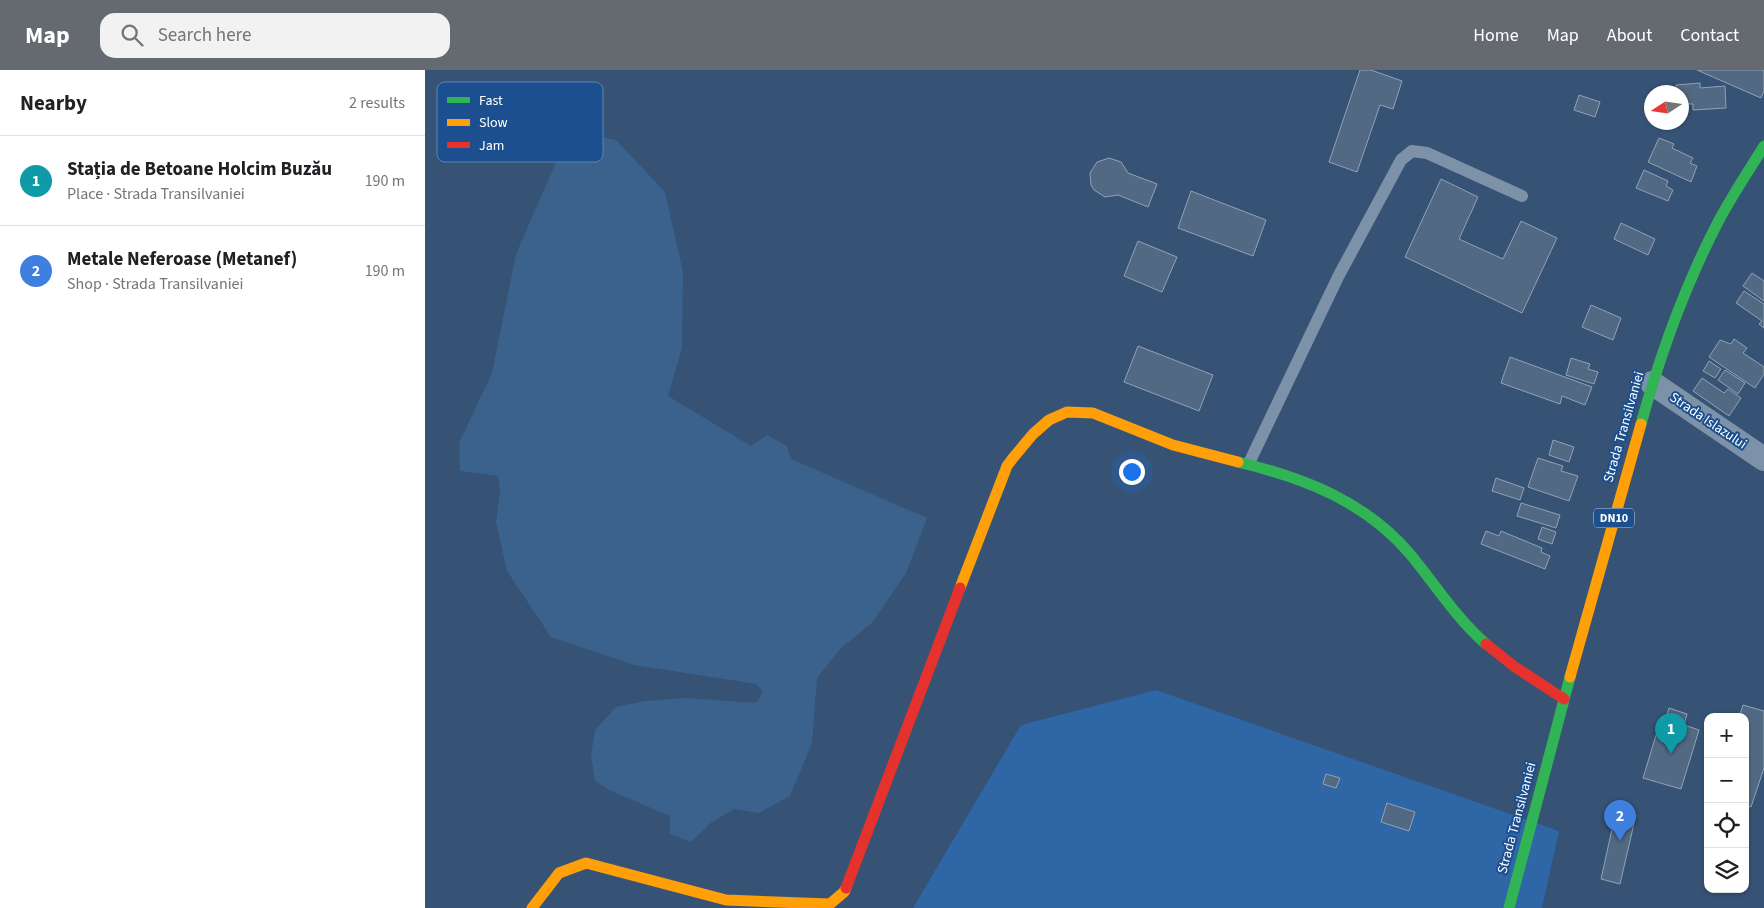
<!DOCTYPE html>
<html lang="en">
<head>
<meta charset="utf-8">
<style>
  :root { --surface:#fff; --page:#f2f2f2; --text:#202124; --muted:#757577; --line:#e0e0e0; --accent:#656970 }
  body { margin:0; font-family:"Source Sans 3",sans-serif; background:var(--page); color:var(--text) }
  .controls { position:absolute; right:15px; bottom:15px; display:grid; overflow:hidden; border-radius:10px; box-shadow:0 1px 4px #0004 }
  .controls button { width:45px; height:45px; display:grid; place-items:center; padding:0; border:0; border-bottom:1px solid var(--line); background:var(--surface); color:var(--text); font:25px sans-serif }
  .compass { position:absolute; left:1219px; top:15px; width:45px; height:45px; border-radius:50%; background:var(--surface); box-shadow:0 1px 4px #0004; rotate:258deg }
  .you { position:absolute; left:706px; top:401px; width:18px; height:18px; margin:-12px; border:4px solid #fff; border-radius:50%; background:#1a73e8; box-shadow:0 0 0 8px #1a73e833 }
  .badge { display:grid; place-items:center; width:32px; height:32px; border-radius:50%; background:var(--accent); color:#fff; font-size:16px; font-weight:700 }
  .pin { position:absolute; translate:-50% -41px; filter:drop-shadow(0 1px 2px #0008) }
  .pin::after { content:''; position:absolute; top:26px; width:18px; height:15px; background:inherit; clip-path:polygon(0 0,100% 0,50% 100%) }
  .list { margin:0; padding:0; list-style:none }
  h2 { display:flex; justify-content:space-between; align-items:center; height:65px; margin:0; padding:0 20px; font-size:21px }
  h2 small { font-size:16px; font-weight:400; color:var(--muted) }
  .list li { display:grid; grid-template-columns:32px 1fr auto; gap:15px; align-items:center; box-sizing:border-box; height:90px; padding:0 20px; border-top:1px solid var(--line) }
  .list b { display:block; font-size:19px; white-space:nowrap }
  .list p { margin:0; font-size:16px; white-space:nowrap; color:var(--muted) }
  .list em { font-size:16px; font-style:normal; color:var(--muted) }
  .icon { flex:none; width:28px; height:28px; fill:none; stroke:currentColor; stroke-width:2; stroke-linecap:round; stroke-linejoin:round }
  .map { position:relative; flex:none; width:1339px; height:838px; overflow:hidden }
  header { display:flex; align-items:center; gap:30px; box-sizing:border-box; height:70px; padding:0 25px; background:var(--accent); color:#fff }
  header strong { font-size:24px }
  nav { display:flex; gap:28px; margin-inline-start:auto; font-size:18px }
  .search { width:350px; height:45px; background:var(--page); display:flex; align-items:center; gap:12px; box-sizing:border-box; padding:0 18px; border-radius:15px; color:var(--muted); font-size:19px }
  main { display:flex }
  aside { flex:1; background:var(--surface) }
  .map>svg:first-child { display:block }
  .green { fill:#2f66a5 }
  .water { fill:#3b618d }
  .building { fill:#526984; stroke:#92a2b6 }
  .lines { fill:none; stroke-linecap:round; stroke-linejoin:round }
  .lane { stroke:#7d92a8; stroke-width:12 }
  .street { stroke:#7d92a8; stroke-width:24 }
  .fast { stroke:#30b455; stroke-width:11 }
  .slow { stroke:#ff9f0a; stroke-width:11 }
  .jam { stroke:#e5322d; stroke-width:11 }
  .labels { text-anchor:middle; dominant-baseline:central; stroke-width:4; stroke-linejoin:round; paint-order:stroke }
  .shield { fill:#1b4f8f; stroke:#bbcadd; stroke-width:1 }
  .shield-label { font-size:12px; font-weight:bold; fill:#fff }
  .street-label { font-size:14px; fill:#fff; stroke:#1b4f8f }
  .key { fill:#1b4f8f; stroke:#5f84b1; stroke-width:1 }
  .key-label { font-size:14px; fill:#fff }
</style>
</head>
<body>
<header>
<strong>Map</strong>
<div class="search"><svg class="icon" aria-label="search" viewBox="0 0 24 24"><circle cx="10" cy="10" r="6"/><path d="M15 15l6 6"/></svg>Search here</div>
<nav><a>Home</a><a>Map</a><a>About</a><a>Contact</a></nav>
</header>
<main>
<aside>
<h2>Nearby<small>2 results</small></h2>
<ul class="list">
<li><span class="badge" style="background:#0f9aa8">1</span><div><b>Stația de Betoane Holcim Buzău</b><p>Place · Strada Transilvaniei</p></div><em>190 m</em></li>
<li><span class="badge" style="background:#3f7fe0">2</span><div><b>Metale Neferoase (Metanef)</b><p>Shop · Strada Transilvaniei</p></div><em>190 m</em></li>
</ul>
</aside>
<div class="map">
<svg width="1339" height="838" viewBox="0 0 1339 838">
  <rect width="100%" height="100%" fill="#365274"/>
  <path class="green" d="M731,620L1134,761L1117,838H488L596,655Z"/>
  <path class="water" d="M145,60L191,70L240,122L258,202L257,278L243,326L326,376L342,365L362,376L366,389L502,448L481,503L447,553L416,578L392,608L387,673L365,726L334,743L309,739L287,752L266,772L245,764V746L186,721L170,711L166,685L170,660L191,637L220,631L262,628L331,633L338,622L331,614L209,595L126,567L82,501L71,452L75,421L73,406L35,401L34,373L67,303L91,184Z"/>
  <g class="building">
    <path d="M935,0H946L977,11L968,39L955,35L932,102L904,92Z"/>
    <path d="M1272,0H1339V21L1336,28Z"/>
    <path d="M1275,13V18L1300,16L1301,38L1268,40V34H1256V22H1251V15Z"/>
    <path d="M1154,25L1175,32L1170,47L1149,40Z"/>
    <path d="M1234,68L1249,74L1247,78L1268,88L1265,93L1272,96L1266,112L1223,92Z"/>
    <path d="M684,88L696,92L703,103L732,114L723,137L693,125L680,127L669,120L666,115L665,103L672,92Z"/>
    <path d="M1219,100L1243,111L1241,116L1248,120L1243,131L1211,118Z"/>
    <path d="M1016,109L1053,127L1034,169L1078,189L1096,151L1132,168L1097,243L980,187Z"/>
    <path d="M766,121L841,150L828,186L753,158Z"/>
    <path d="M1196,153L1230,169L1223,185L1189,169Z"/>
    <path d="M713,171L752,187L737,222L699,206Z"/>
    <path d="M1327,203L1339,211V231L1318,216Z"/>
    <path d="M1319,221L1339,234V258L1334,254L1337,251L1311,233Z"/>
    <path d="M1166,235L1196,248L1188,270L1157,257Z"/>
    <path d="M1309,269L1322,278L1318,283L1339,297V304L1330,318L1284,287L1295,270L1306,274Z"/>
    <path d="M713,276L788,305L774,341L699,312Z"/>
    <path d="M1085,287L1167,317L1160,335L1137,326L1135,334L1076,313Z"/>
    <path d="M1146,288L1165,294L1163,299L1173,302L1169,314L1141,305Z"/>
    <path d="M1284,291L1296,299L1290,308L1278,301Z"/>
    <path d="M1300,300L1320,313L1313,324L1293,310Z"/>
    <path d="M1277,308L1299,323L1303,319L1316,328L1304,346L1268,321Z"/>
    <path d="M1128,370L1149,377L1144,392L1124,385Z"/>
    <path d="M1113,388L1138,396L1136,401L1153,406L1144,431L1103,417Z"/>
    <path d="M1071,408L1099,418L1095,430L1067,421Z"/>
    <path d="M1096,433L1135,445L1131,458L1092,446Z"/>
    <path d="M1117,457L1131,462L1127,474L1113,469Z"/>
    <path d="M1061,461L1074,466L1076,461L1117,478L1116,482L1125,486L1120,499L1056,474Z"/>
    <path d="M1318,635L1339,641V698L1326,737L1320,735V647H1314Z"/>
    <path d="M1244,638L1262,644L1259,655L1274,660L1256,719L1218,708L1236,649L1240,651Z"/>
    <path d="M901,704L915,708L911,718L898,714Z"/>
    <path d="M962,733L990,742L984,761L956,752Z"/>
    <path d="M1191,741L1211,745L1195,814L1176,809Z"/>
  </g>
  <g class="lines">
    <path class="lane" d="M824,393L913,207L976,90L987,81L1002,83L1097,126"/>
    <path class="street" d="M1227,313L1339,389"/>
    <g class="fast">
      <path d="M1216,354C1235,285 1259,218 1292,154C1306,127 1323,102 1339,76"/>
      <path d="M813,392C879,408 940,431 985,484C1010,514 1031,548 1061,574"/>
      <path d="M1084,838L1145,607"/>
    </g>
    <g class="slow">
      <path d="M535,518L582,396L588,388L608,364L624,350L642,342L668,343L748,375L813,392"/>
      <path d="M1145,607L1216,354"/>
      <path d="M107,838L134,803L161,793L301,830L405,834L419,822L421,818"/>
    </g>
    <g class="jam">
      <path d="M1061,574L1090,597L1139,629"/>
      <path d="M421,818L535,518"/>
    </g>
  </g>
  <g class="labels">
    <rect class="shield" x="1169" y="438.5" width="40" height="19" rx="4"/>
    <g class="shield-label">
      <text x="1189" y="448">DN10</text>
    </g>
    <g class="street-label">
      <text transform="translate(1283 351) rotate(34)">Strada Islazului</text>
      <text transform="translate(1199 357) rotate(-74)">Strada Transilvaniei</text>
      <text transform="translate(1092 748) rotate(-75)">Strada Transilvaniei</text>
    </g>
  </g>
  <rect x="12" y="12" width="166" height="80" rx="8" class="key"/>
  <rect x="22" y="27" width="23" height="6" fill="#30b455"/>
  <rect x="22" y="49" width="23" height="7" fill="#ff9f0a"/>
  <rect x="22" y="72" width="23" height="6" fill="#e5322d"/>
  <g class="key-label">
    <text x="54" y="35">Fast</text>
    <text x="54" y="57">Slow</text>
    <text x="54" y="80">Jam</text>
  </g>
</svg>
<div class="controls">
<button>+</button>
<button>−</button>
<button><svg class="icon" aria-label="locate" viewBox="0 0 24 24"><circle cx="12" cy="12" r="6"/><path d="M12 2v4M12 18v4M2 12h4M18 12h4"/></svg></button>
<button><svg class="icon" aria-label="layers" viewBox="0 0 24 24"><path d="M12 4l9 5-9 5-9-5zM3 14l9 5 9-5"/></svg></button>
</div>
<svg class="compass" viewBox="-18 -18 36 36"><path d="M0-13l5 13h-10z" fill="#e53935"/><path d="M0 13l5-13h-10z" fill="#757577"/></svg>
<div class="you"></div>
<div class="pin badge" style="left:1246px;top:684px;background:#0f9aa8">1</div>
<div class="pin badge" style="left:1195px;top:771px;background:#3f7fe0">2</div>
</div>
</main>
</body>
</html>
